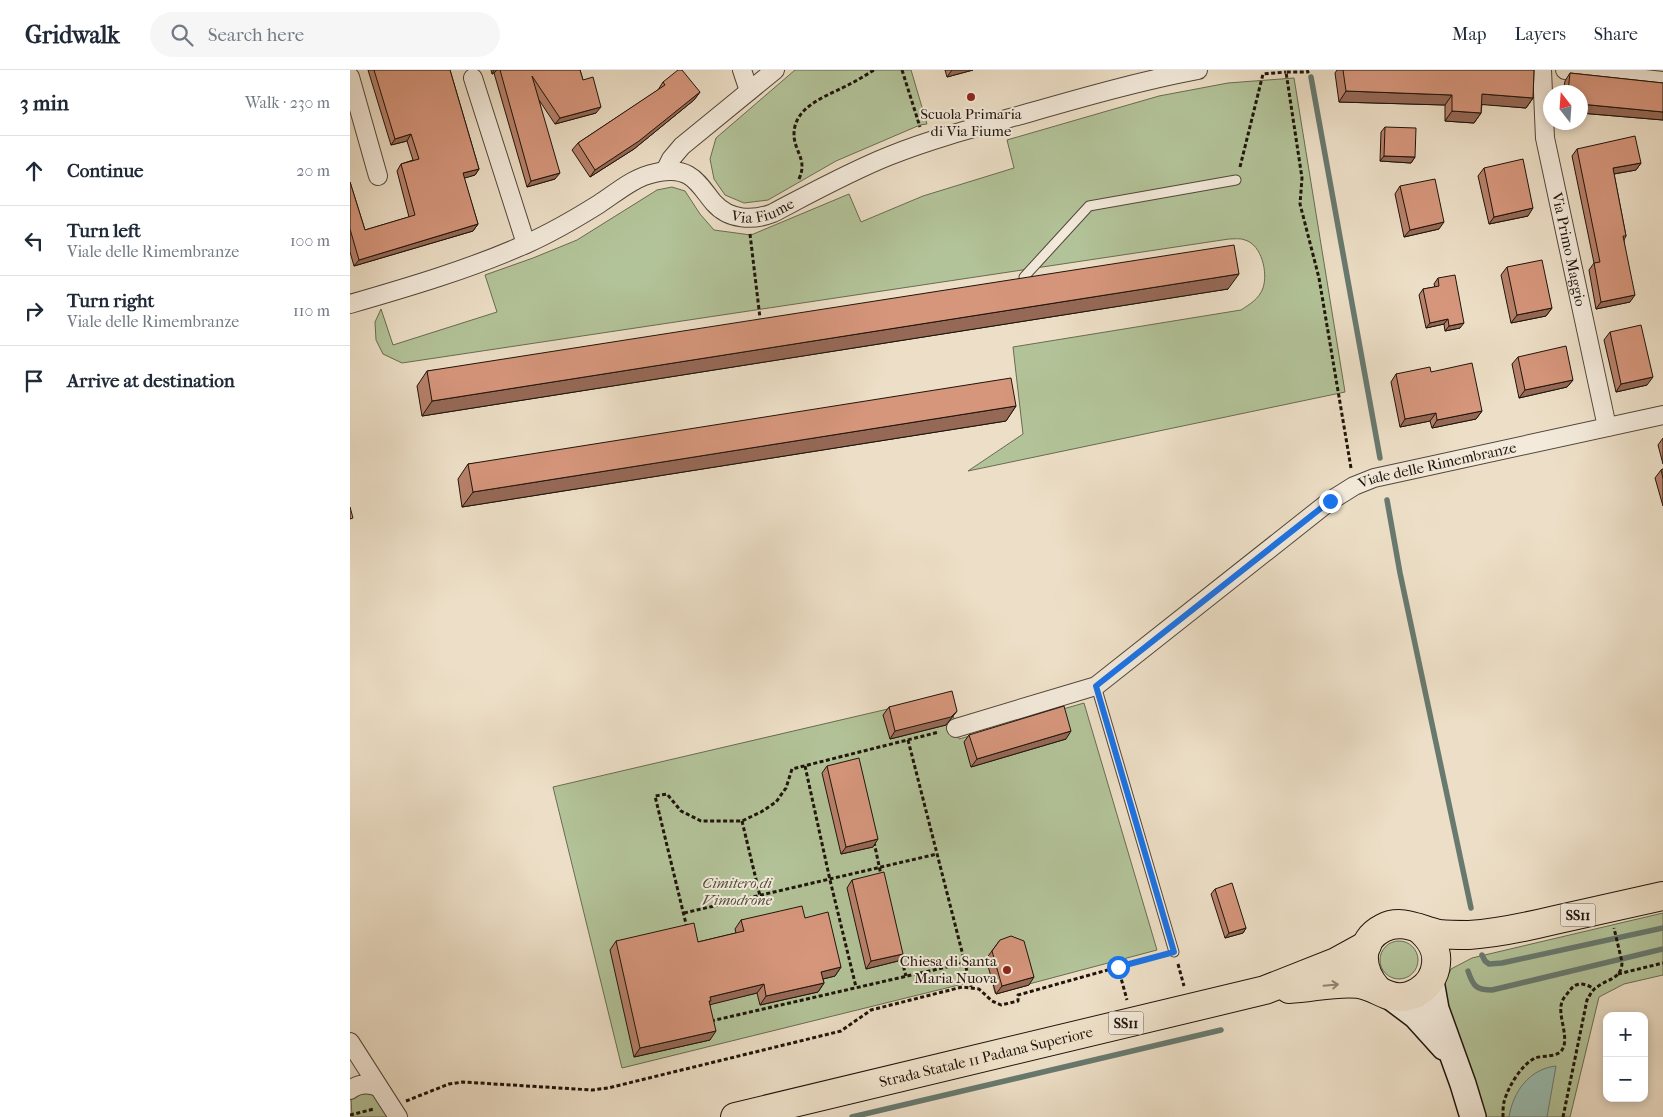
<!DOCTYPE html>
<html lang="en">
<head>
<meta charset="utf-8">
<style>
  :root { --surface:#fff; --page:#f6f6f7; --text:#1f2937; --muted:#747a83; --line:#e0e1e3 }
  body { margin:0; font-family:"IM FELL French Canon",serif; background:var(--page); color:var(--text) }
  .controls { position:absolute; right:15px; bottom:15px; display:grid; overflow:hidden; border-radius:10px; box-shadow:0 2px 8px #0003 }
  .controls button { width:45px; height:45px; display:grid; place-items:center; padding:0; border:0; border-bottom:1px solid var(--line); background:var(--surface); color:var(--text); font:25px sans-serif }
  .compass { position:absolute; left:1193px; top:15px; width:45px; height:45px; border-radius:50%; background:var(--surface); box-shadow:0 2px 8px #0003; rotate:343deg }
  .stop { position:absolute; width:15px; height:15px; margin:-11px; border:4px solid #1a73e8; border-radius:50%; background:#fff }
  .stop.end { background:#1a73e8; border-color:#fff; box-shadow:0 1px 5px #0008 }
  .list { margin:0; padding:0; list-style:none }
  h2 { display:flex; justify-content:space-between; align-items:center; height:65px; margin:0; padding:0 20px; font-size:21px }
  h2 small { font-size:16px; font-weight:400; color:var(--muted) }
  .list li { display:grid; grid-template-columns:32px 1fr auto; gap:15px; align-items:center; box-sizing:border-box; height:70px; padding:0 20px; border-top:1px solid var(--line) }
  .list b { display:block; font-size:19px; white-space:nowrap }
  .list p { margin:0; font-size:16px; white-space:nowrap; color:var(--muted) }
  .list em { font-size:16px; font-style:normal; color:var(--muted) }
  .icon { flex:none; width:28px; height:28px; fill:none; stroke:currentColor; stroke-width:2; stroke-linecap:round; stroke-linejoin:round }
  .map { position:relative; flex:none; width:1313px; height:1047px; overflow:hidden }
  header { display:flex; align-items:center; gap:30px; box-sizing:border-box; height:70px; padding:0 25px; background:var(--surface); border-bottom:1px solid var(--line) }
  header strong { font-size:24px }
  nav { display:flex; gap:28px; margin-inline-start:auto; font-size:18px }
  .search { width:350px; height:45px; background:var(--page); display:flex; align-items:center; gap:12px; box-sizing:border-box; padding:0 18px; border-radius:28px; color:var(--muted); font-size:19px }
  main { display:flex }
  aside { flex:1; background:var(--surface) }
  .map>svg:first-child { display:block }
  .green { fill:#b3c399; stroke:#686c52 }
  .water { fill:#9abdb1; stroke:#68796f }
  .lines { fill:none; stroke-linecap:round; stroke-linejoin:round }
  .stream { stroke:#68796f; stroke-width:5.5 }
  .lane-casing { stroke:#52473a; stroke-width:11 }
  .street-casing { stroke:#52473a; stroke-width:20 }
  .secondary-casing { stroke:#1e140b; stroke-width:28 }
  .primary-casing { stroke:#1e140b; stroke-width:30 }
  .path { stroke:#1e140b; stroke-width:3; stroke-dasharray:4 2.5; stroke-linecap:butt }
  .lane { stroke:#f3eadb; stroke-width:9 }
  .street { stroke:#f3eadb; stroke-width:18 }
  .secondary { stroke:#f3eadb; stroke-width:25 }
  .primary { stroke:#eddfc7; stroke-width:28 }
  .wall { fill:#b8816b; stroke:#1e140b }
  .shaded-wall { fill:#966957; stroke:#1e140b }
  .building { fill:#d6967c; stroke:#1e140b }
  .oneway { stroke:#908472 }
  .route { stroke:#1a73e8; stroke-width:6 }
  .poi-dot { fill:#8f2418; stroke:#f3eadb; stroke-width:2 }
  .labels { text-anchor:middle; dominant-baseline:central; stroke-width:4; stroke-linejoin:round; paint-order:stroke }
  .shield { fill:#f3eadb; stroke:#5e5449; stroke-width:1 }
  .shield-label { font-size:14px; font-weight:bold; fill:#1e140b }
  .poi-label { font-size:15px; fill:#1e140b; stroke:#f3eadb }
  .street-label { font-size:15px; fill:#1e140b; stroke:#f3eadb }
  .park-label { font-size:15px; font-style:italic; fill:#52513d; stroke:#f3eadb }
</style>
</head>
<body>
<header>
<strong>Gridwalk</strong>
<div class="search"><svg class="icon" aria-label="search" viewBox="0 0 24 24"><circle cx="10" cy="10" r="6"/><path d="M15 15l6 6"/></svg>Search here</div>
<nav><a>Map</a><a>Layers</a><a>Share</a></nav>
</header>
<main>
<aside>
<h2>3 min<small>Walk · 230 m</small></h2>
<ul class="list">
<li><svg class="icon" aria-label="ahead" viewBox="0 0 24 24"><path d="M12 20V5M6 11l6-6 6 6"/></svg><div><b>Continue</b></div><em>20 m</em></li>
<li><svg class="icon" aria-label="left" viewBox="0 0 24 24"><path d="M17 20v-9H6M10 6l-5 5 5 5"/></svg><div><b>Turn left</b><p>Viale delle Rimembranze</p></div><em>100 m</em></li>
<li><svg class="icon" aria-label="right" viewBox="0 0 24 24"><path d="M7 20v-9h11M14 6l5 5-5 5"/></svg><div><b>Turn right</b><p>Viale delle Rimembranze</p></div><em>110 m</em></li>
<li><svg class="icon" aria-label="arrive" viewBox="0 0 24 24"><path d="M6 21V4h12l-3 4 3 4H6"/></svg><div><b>Arrive at destination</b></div></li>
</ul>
</aside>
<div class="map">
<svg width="1313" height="1047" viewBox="0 0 1313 1047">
  <rect width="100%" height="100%" fill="#eddfc7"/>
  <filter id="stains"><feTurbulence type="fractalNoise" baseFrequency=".004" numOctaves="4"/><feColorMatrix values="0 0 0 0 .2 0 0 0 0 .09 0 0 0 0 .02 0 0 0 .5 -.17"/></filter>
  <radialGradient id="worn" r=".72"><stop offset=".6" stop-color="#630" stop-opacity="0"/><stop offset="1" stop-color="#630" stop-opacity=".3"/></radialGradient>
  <g class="green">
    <path d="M445,0H561L577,54L570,55L486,91L418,130L394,133L375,125L364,109L360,89L366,68Z"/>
    <path d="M944,8L995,322L618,401L673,364L663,277L891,240C900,234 909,229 913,218C918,203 912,175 895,170C891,168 884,169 879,169L52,293L33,284L26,270L25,252L31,239L43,275L147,242L135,205L183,188L227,170L307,120L322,117L335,121L350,144L364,160L401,165L499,124L511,152L573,126L664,98L657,70L809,26L878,13Z"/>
    <path d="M598,625L609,669L734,633L807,880L645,923L641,907L272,998L203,717Z"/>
    <path d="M1313,843V905L1274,914L1249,927L1220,1047H1131L1092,919L1101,899L1122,888Z"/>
    <circle cx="1049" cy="890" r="19"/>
    <path d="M24,1021L38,1047H2L1,1027L4,1022Z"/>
  </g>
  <path class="water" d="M1206,996L1197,1047H1159C1163,1022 1179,999 1206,996Z"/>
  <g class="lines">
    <g class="stream">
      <path d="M961,7L1030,388"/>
      <path d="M1037,430L1050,503L1121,838"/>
      <path d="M1132,885L1135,891L1139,894L1152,893L1313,858"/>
      <path d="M1118,901C1123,916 1126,920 1142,920L1313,879"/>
      <path d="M502,1047L871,960"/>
    </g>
    <defs>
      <g id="lane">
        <path d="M674,207L739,136L886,110"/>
        <path d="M746,616L824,882"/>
      </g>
      <g id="street">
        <path d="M392,0L399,21"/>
        <path id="s1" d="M1192,0L1195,68L1257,357"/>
        <path d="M1215,0L1313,11"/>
        <path d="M0,7L28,106"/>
        <path d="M123,8L176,174"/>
        <path d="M315,101L321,89L332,76L425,0"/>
        <path id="s2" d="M0,234C59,217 120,199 176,174C201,163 225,149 249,134C266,123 284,107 305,103C315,100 329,100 338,105C349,111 356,124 364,133C379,150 403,151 423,143C461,123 499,102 539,86C584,68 631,56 678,43C734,27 790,11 848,0"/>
        <path id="s3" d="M606,658L746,616L980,431L1004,416L1024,408L1313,345"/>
        <path d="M0,972L48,1047"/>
        <path d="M0,1020C9,1013 18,1013 28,1017"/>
      </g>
      <g id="secondary">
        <path d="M1081,911L1086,939L1113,1014L1123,1047"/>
        <path d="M1038,925L1066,946L1094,977"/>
      </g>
      <g id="primary">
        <path d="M939,919C962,918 987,911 1009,914C1020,916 1028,921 1038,925C1059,933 1084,917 1086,894C1088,879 1080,868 1068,858"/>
        <path d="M1027,919C1010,900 1007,871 1033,858C1052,848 1070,860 1089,864C1099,865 1109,865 1119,865C1149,863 1176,857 1205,850C1241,842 1277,834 1313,826"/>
        <path id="s4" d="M385,1047L915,920L986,892L1017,875"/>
      </g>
    </defs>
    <use href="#lane" class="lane-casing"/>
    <use href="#street" class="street-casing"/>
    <use href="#secondary" class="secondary-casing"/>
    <use href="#primary" class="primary-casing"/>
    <g class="path">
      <path d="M552,0L570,57"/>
      <path d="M957,0L958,2H936L952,108L950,134L969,208L1001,398"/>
      <path d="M890,97L913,4L936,2"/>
      <path d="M449,109C458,89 444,82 444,64C444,35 480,25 500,14C508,10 516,5 524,0"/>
      <path d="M400,164L410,248"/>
      <path d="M558,670L621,917"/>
      <path d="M455,696L480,810L506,917"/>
      <path d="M392,751L410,826"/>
      <path d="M524,772L531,805"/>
      <path d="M334,843L587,784"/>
      <path d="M337,858L305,726L317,724L331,741L351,751H392L411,742L426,732L436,718L442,699L589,662"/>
      <path d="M550,884L556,906"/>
      <path d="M828,894L834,916"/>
      <path d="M768,897L777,930"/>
      <path d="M1268,904L1313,893"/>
      <path d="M361,951L614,893"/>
      <path d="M56,1031L99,1014L113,1012L242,1020L258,1018L491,961L521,940L612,917L629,919L642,931L651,935L668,931V925L811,885"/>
      <path d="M0,1045L24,1039"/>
      <path d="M1153,1047C1153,1042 1153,1036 1154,1032C1158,1017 1171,995 1185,988C1194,985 1209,988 1213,978C1219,966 1207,944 1212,932C1213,928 1218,923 1221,919C1227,911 1237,914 1244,919"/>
      <path d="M1213,1047L1237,930C1240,925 1242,920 1247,917C1257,909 1272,909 1272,892L1264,858"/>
    </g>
    <use href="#lane" class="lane"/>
    <use href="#street" class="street"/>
    <use href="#secondary" class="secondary"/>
    <use href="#primary" class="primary"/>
  </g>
  <g class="wall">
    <path d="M18,0H100L129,99L125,105L114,108L128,154L123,161L4,196L0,182V112L15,160L59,147L47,101L51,94L63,90L57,71L41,75Z"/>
    <path d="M141,0H230L233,10L246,43L205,54L189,30L205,109L177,117L144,3L142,4Z"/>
    <path d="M595,0H623L597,7Z"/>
    <path d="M987,0H1184L1183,28L1176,38L1132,34L1131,43L1124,53L1095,51V35L989,32L985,3Z"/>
    <path d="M1220,3L1313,13V50L1230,43V22H1213L1215,11Z"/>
    <path d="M313,12L350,22L344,30L284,79L240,107L222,80L228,73L308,20Z"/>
    <path d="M1035,57L1065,87L1061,93L1030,91L1031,62Z"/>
    <path d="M1227,79L1291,93L1286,100L1264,104L1276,166L1274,170L1280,232L1246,239L1239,200L1244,193L1222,86Z"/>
    <path d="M1134,98L1178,146L1139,154L1128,106Z"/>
    <path d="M1050,116L1089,159L1054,167L1045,124Z"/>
    <path d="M1157,197L1202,238L1196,246L1161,253L1151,205Z"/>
    <path d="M1088,208L1110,258L1095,261L1094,254L1076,258L1069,225L1073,219L1085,217L1084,214Z"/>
    <path d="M878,219L72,346L67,316L77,301Z"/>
    <path d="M1260,262L1297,315L1266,322L1254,270Z"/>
    <path d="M1168,287L1223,310L1217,317L1169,328L1162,294Z"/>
    <path d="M1081,302L1132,341L1126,349L1082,358L1080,351L1050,357L1041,312L1046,304Z"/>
    <path d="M666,336L656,351L112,437L108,409L118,394Z"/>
    <path d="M1313,368V394L1308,375Z"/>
    <path d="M1313,399V436L1305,408L1311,400Z"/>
    <path d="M539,637L607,641L596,655L540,669L533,645Z"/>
    <path d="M619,665L716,669L621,697L614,672Z"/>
    <path d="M477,696L523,777L491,784L472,703Z"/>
    <path d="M502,810L548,891L516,899L497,818Z"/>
    <path d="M865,819L896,858L893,863L875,868L861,824Z"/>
    <path d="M455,848L491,897L485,906L473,909L474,913L468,922L410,935L407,923L360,934V970L284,987L260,880L266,871L348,872L386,863L385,859L391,850Z"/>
    <path d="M650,870L679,915L646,924L636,889Z"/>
  </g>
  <g class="shaded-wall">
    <path d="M144,0H147L144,3L142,4Z"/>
    <path d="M602,0H623L597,7Z"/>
    <path d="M996,21L1102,25L1095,35L989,32Z"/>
    <path d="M350,22L344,30L284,79L240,107L245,100Z"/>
    <path d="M1132,24L1183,28L1176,38L1125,34Z"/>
    <path d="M1230,34L1313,42V50L1230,43Z"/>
    <path d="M251,37L246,43L205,54L210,48Z"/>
    <path d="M1102,41L1131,43L1124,53L1095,51Z"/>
    <path d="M61,64L57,71L41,75L45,69Z"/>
    <path d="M1034,86L1065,87L1061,93L1030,91Z"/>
    <path d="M1291,93L1286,100L1258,105L1263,98Z"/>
    <path d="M129,99L125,105L108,110L113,103Z"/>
    <path d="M210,103L205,109L177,117L181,111Z"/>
    <path d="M1183,138L1178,146L1139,154L1144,147Z"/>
    <path d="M1094,152L1089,159L1054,167L1060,160Z"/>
    <path d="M128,154L123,161L4,196L9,190Z"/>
    <path d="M889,204L878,219L72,346L82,331Z"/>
    <path d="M1285,225L1280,232L1246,239L1251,232Z"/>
    <path d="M1202,238L1196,246L1161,253L1167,245Z"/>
    <path d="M1098,249L1094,254L1076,258L1080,253Z"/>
    <path d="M1114,253L1110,258L1095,261L1099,256Z"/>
    <path d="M1303,307L1297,315L1266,322L1271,314Z"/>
    <path d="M1223,310L1217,317L1169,328L1175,320Z"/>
    <path d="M666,336L656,351L112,437L123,422Z"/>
    <path d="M1132,341L1126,349L1082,358L1087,350Z"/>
    <path d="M1086,343L1080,351L1050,357L1055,349Z"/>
    <path d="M607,641L596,655L540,669L545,661Z"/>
    <path d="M721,661L716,669L621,697L627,689Z"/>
    <path d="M528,769L523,777L491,784L496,777Z"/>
    <path d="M896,858L893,863L875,868L879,863Z"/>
    <path d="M553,884L548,891L516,899L521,891Z"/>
    <path d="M491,897L485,906L465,911L471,902Z"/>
    <path d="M684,907L679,915L646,924L652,916Z"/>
    <path d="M474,913L468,922L410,935L416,926Z"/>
    <path d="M414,914L407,923L359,935L360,927Z"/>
    <path d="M366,961L360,970L284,987L290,978Z"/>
  </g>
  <g class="building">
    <path d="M24,0H100L129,99L113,103L128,154L9,190L0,159V112L15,160L65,145L51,94L69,89L61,64L45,69Z"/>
    <path d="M150,0H230L233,10L243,7L251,37L210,48L182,6L210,103L181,111Z"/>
    <path d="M328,0H332L350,22L289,71L245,100L228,73L315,15L313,12Z"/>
    <path d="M993,0H1184L1183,28L1132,24L1131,43L1102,41V25L996,21Z"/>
    <path d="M1220,3L1313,13V42L1230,34V22H1218Z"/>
    <path d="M1035,57L1066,58L1065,87L1034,86Z"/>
    <path d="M1285,66L1291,93L1263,98L1276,166H1273L1285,225L1251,232L1244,193L1250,192L1227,79Z"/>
    <path d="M1173,89L1183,138L1144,147L1134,98Z"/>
    <path d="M1085,109L1094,152L1060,160L1050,116Z"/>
    <path d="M884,175L889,204L82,331L77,301Z"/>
    <path d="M1192,190L1202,238L1167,245L1157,197Z"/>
    <path d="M1105,205L1114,253L1099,256L1098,249L1080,253L1073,219L1089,216L1088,208Z"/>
    <path d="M1291,255L1303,307L1271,314L1260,262Z"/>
    <path d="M1216,276L1223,310L1175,320L1168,287Z"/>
    <path d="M1122,293L1132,341L1087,350L1086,343L1055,349L1046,304L1080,297L1081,302Z"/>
    <path d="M661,308L666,336L123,422L118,394Z"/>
    <path d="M1313,399V408L1311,400Z"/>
    <path d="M0,437L3,448L0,449Z"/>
    <path d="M602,621L607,641L601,647L545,661L539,637Z"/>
    <path d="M714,636L721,661L627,689L619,665Z"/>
    <path d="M509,688L528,769L496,777L477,696Z"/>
    <path d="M534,802L553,884L521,891L502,810Z"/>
    <path d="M882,813L896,858L879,863L865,819Z"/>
    <path d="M452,836L455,848L478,842L491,897L471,902L474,913L416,926L414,914L360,927L361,931H359L366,961L290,978L266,871L344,853L348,872L394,861L391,850Z"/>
    <path d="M661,866L674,871L684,907L652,916L642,881L650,870Z"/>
  </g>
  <defs><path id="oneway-shaft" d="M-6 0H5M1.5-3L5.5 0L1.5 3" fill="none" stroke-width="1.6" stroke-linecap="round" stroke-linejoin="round" transform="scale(1.25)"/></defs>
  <use class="oneway" href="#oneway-shaft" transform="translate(981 915) rotate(-5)"/>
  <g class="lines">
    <path class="route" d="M768,897L824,882L746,616L980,431"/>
  </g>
  <g class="poi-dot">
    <circle cx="621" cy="27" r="5"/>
    <circle cx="657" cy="900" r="5"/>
  </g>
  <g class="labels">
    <g class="shield">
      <rect x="1210.5" y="833.5" width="35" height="23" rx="4"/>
      <rect x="758.5" y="941.5" width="35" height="23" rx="4"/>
    </g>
    <g class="shield-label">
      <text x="1228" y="845">SS11</text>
      <text x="776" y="953">SS11</text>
    </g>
    <g class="poi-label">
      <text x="621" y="44">Scuola Primaria<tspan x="621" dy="17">di Via Fiume</tspan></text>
      <text x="647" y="891" text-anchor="end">Chiesa di Santa<tspan x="647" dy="17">Maria Nuova</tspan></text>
    </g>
    <g class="street-label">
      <text stroke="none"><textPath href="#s2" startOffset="460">Via Fiume</textPath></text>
      <text stroke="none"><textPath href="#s1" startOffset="182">Via Primo Maggio</textPath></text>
      <text stroke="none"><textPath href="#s3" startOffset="559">Viale delle Rimembranze</textPath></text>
      <text stroke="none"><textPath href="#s4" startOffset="258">Strada Statale 11 Padana Superiore</textPath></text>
    </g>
    <g class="park-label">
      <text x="387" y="813">Cimitero di<tspan x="387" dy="17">Vimodrone</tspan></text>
    </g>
  </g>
  <rect width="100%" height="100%" filter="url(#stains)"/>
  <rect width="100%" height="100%" fill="url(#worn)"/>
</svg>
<div class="controls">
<button>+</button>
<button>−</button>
</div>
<svg class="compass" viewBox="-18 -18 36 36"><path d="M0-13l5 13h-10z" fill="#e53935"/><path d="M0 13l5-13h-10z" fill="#747a83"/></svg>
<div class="stop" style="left:768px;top:897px"></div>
<div class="stop end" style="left:980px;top:431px"></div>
</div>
</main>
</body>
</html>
